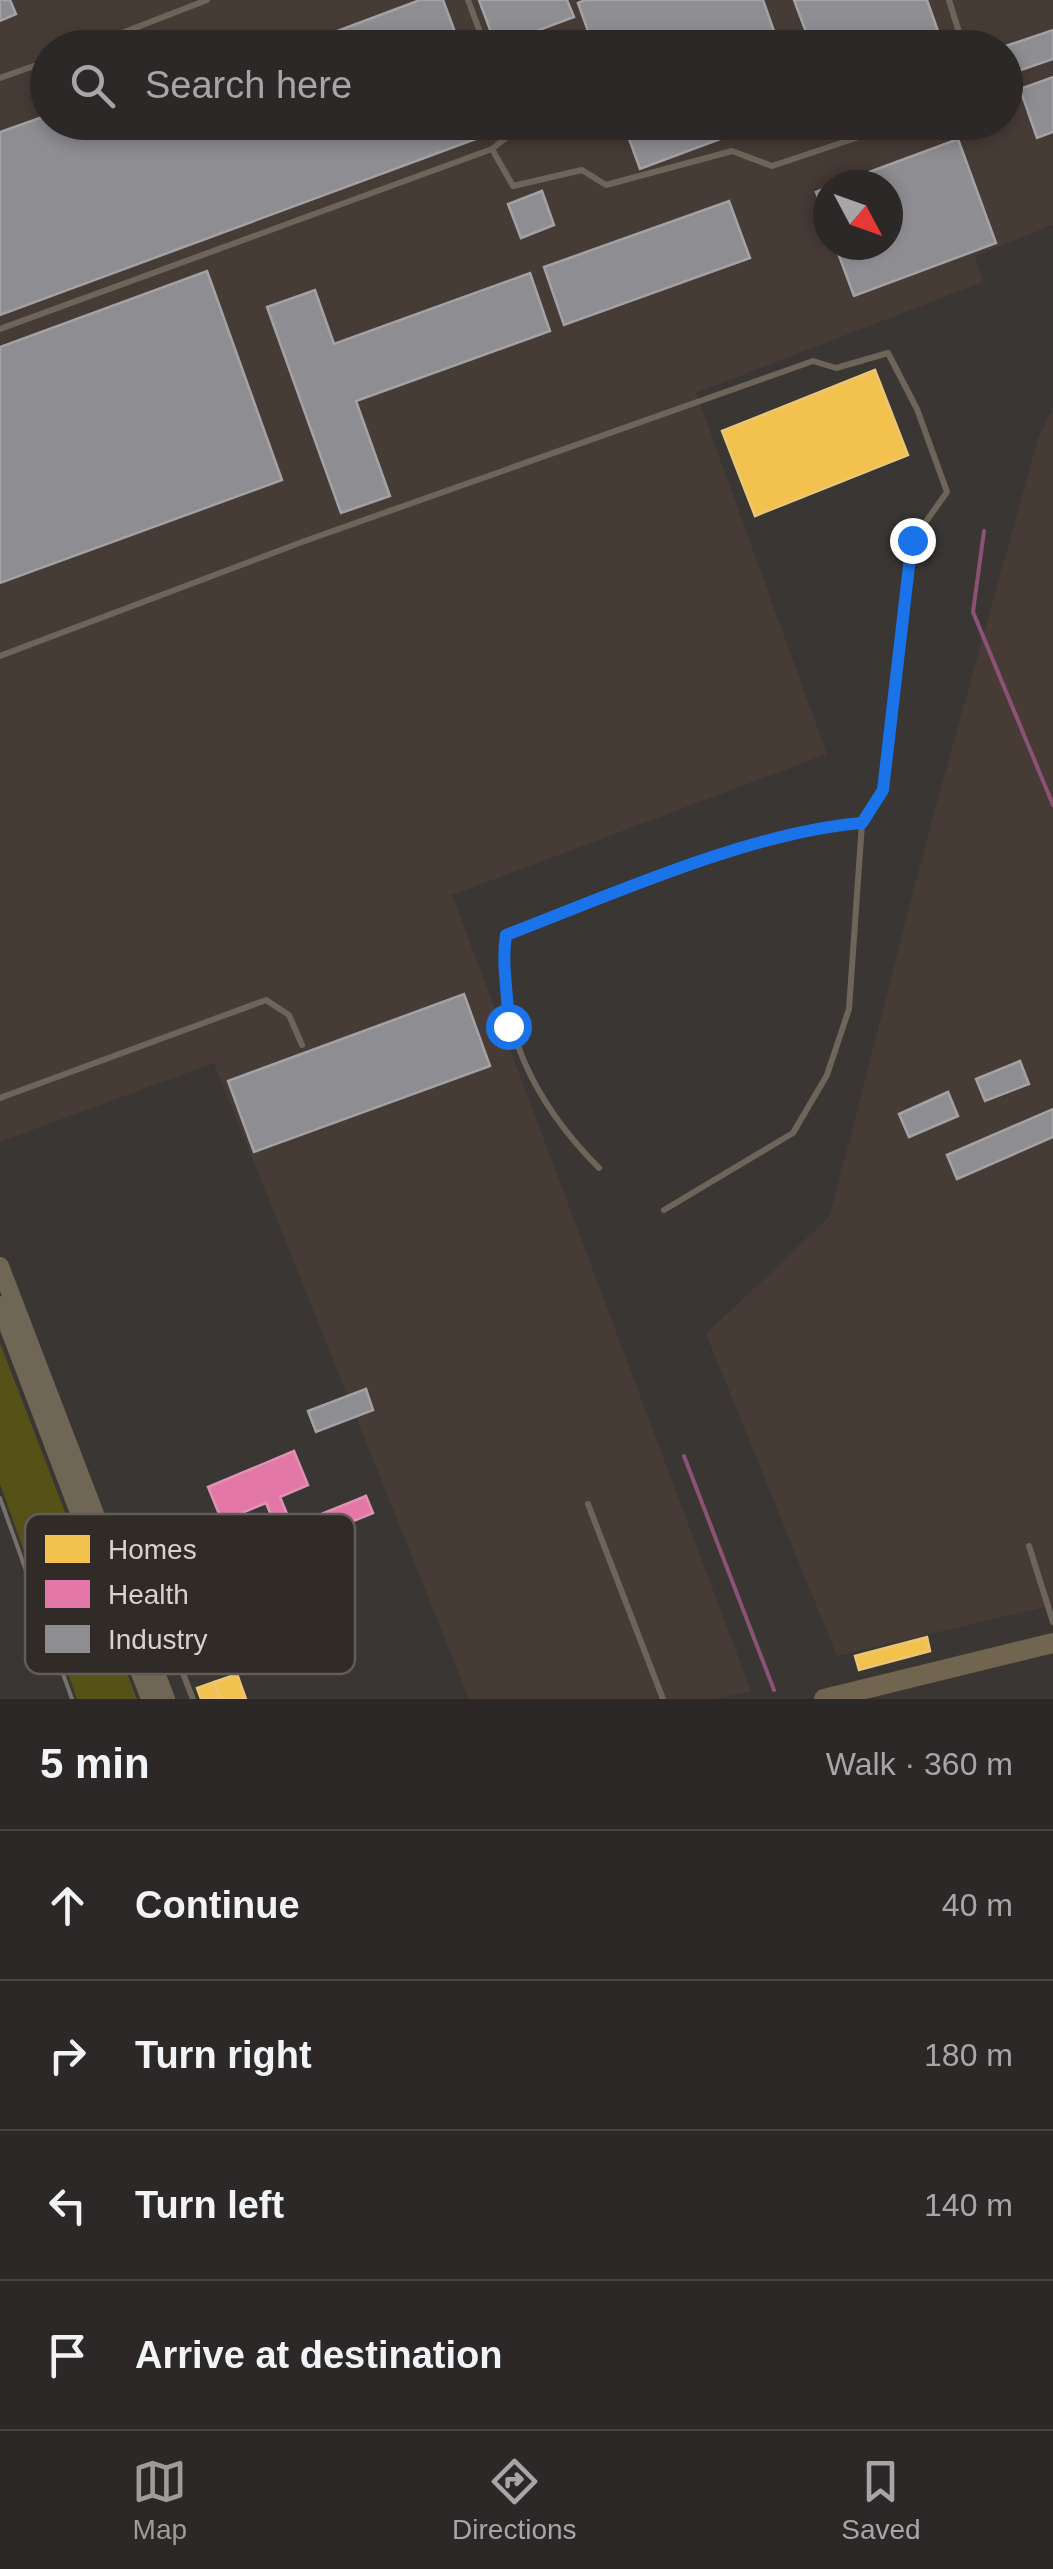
<!DOCTYPE html>
<html lang="en">
<head>
<meta charset="utf-8">
<style>
  :root { --surface:#2b2827; --page:#373433; --text:#f1f3f6; --muted:#a6a6a7; --line:#474444; --accent:#9f9b99 }
  body { margin:0; font-family:Arial,sans-serif; background:var(--page); color:var(--text) }
  .compass { position:absolute; left:813px; top:170px; width:90px; height:90px; border-radius:50%; background:var(--surface); box-shadow:0 5px 15px #0003; rotate:131deg }
  .stop { position:absolute; width:30px; height:30px; margin:-22px; border:8px solid #1a73e8; border-radius:50%; background:#fff }
  .stop.end { background:#1a73e8; border-color:#fff; box-shadow:0 2px 10px #0008 }
  .list { margin:0; padding:0; list-style:none }
  h2 { display:flex; justify-content:space-between; align-items:center; height:130px; margin:0; padding:0 40px; font-size:42px }
  h2 small { font-size:32px; font-weight:400; color:var(--muted) }
  .list li { display:grid; grid-template-columns:65px 1fr auto; gap:30px; align-items:center; box-sizing:border-box; height:150px; padding:0 40px; border-top:2px solid var(--line) }
  .list b { display:block; font-size:38px; white-space:nowrap }
  .list em { font-size:32px; font-style:normal; color:var(--muted) }
  .icon { flex:none; width:55px; height:55px; fill:none; stroke:currentColor; stroke-width:2; stroke-linecap:round; stroke-linejoin:round }
  .map { position:relative; flex:none; width:1053px; height:1699px; overflow:hidden }
  .search { position:absolute; background:var(--surface); box-shadow:0 5px 15px #0003; left:30px; right:30px; top:30px; height:110px; display:flex; align-items:center; gap:25px; box-sizing:border-box; padding:0 35px; border-radius:55px; color:var(--muted); font-size:38px }
  .sheet { height:730px; background:var(--surface) }
  nav { display:flex; justify-content:space-around; align-items:center; box-sizing:border-box; height:140px; border-top:2px solid var(--line); background:var(--surface); font-size:28px; color:var(--muted) }
  nav a { display:grid; justify-items:center; gap:5px }
  nav .on { color:var(--accent) }
  .map>svg:first-child { display:block }
  .built { fill:#473b36; fill-rule:evenodd }
  .green { fill:#565117 }
  .homes { fill:#f2c14e; stroke:#eac675; stroke-width:2.5 }
  .health { fill:#e377a8; stroke:#df92b4; stroke-width:2.5 }
  .industry { fill:#8d8d92; stroke:#a3a2a5; stroke-width:2.5 }
  .lines { fill:none; stroke-linecap:round; stroke-linejoin:round }
  .stream { stroke:#8b5276; stroke-width:4 }
  .service { stroke:#6e655a; stroke-width:6 }
  .secondary { stroke:#706655; stroke-width:18 }
  .primary { stroke:#726550; stroke-width:20 }
  .rail { stroke:#76716a; stroke-width:4 }
  .route { stroke:#1a73e8; stroke-width:12 }
  .key { fill:#312b28; stroke:#635d5a; stroke-width:2.5 }
  .key-label { font-size:28px; fill:#d6d2d0 }
</style>
</head>
<body>
<div class="map">
<svg width="1053" height="1699" viewBox="0 0 1053 1699">
  <rect width="100%" height="100%" fill="#393634"/>
  <g class="built">
    <path d="M0,0H1053V225L975,256L983,282L696,393L827,754L452,895L751,1691L716,1699H469L214,1063L0,1142ZM48,48H1006V122H48ZM828,185H888V245H828Z"/>
    <path d="M1053,408V1605L837,1656L706,1334L830,1216L929,831L1038,439Z"/>
  </g>
  <path class="green" d="M0,1343L5,1356L137,1699H77L0,1484Z"/>
  <g class="homes">
    <path d="M875,370L908,455L755,516L722,431Z"/>
    <path d="M927,1637L930,1651L859,1670L855,1656Z"/>
    <path d="M237,1674L246,1699H220L214,1682Z"/>
    <path d="M214,1682L220,1699H201L197,1688Z"/>
  </g>
  <path class="health" d="M294,1451L308,1485L280,1497L292,1526L366,1496L373,1513L302,1542L309,1561L332,1551L342,1574L285,1598L275,1574L292,1567L266,1503L222,1521L208,1487Z"/>
  <g class="industry">
    <path d="M0,0H10L16,14L0,21Z"/>
    <path d="M420,0H443L461,48H292Z"/>
    <path d="M479,0H567L574,17L496,46Z"/>
    <path d="M585,0H763L780,48H594L578,3Z"/>
    <path d="M794,0H927L944,48H812Z"/>
    <path d="M1053,30V59L1006,75V48H1000Z"/>
    <path d="M1053,77V132L1037,138L1020,89Z"/>
    <path d="M48,115V122H488L492,133L0,315V132Z"/>
    <path d="M623,122H766L640,169Z"/>
    <path d="M839,122H886L844,138Z"/>
    <path d="M958,139L996,243L854,296L835,245H888V185H834Z"/>
    <path d="M828,187V225L816,192Z"/>
    <path d="M542,191L554,225L521,238L508,204Z"/>
    <path d="M729,201L750,258L564,325L544,267Z"/>
    <path d="M207,271L282,480L0,583V347Z"/>
    <path d="M530,273L550,331L356,401L390,496L341,513L267,307L315,290L334,344Z"/>
    <path d="M464,994L490,1066L254,1152L228,1081Z"/>
    <path d="M1020,1061L1029,1084L985,1101L976,1079Z"/>
    <path d="M948,1092L958,1116L909,1137L899,1114Z"/>
    <path d="M1053,1109V1137L957,1179L947,1155Z"/>
    <path d="M366,1389L373,1410L316,1432L308,1411Z"/>
  </g>
  <g class="lines">
    <g class="stream">
      <path d="M984,531L973,612L1053,805"/>
      <path d="M684,1456L774,1690"/>
    </g>
    <g class="service">
      <path d="M468,0L486,48"/>
      <path d="M949,0L964,48"/>
      <path d="M83,48L207,0"/>
      <path d="M0,78L48,61"/>
      <path d="M492,149L513,186L582,170L606,185L732,151L772,166L904,122"/>
      <path d="M0,329L492,149L512,133V122"/>
      <path d="M0,656L302,542L813,361L836,368L888,353L917,409L947,492L913,540L883,790L862,823L849,1009L827,1075L793,1133L664,1210"/>
      <path d="M0,1098L266,1000L289,1015L302,1045"/>
      <path d="M599,1168C536,1105 494,1025 505,935C611,895 750,832 862,823"/>
      <path d="M588,1504L663,1699"/>
      <path d="M1029,1546L1053,1622"/>
      <path d="M143,1571L193,1699"/>
      <path d="M120,1578L241,1540"/>
    </g>
    <g class="secondary">
      <path d="M0,1266L166,1699"/>
      <path d="M0,1305L150,1699"/>
    </g>
    <path class="primary" d="M824,1699L1053,1643"/>
    <path class="rail" d="M0,1498L72,1699"/>
  </g>
  <g class="lines">
    <path class="route" d="M508,1026C509,994 501,967 506,935C611,895 750,832 862,823L883,790L912,540"/>
  </g>
  <rect x="25" y="1514" width="330" height="160" rx="15" class="key"/>
  <rect x="45" y="1535" width="45" height="28" fill="#f2c14e"/>
  <rect x="45" y="1580" width="45" height="28" fill="#e377a8"/>
  <rect x="45" y="1625" width="45" height="28" fill="#8d8d92"/>
  <g class="key-label">
    <text x="108" y="1559">Homes</text>
    <text x="108" y="1604">Health</text>
    <text x="108" y="1649">Industry</text>
  </g>
</svg>
<svg class="compass" viewBox="-18 -18 36 36"><path d="M0-13l5 13h-10z" fill="#e53935"/><path d="M0 13l5-13h-10z" fill="#a6a6a7"/></svg>
<div class="stop" style="left:508px;top:1026px"></div>
<div class="stop end" style="left:912px;top:540px"></div>
<div class="search"><svg class="icon" aria-label="search" viewBox="0 0 24 24"><circle cx="10" cy="10" r="6"/><path d="M15 15l6 6"/></svg>Search here</div>
</div>
<section class="sheet">
<h2>5 min<small>Walk · 360 m</small></h2>
<ul class="list">
<li><svg class="icon" aria-label="ahead" viewBox="0 0 24 24"><path d="M12 20V5M6 11l6-6 6 6"/></svg><div><b>Continue</b></div><em>40 m</em></li>
<li><svg class="icon" aria-label="right" viewBox="0 0 24 24"><path d="M7 20v-9h11M14 6l5 5-5 5"/></svg><div><b>Turn right</b></div><em>180 m</em></li>
<li><svg class="icon" aria-label="left" viewBox="0 0 24 24"><path d="M17 20v-9H6M10 6l-5 5 5 5"/></svg><div><b>Turn left</b></div><em>140 m</em></li>
<li><svg class="icon" aria-label="arrive" viewBox="0 0 24 24"><path d="M6 21V4h12l-3 4 3 4H6"/></svg><div><b>Arrive at destination</b></div></li>
</ul>
</section>
<nav>
<a class="on"><svg class="icon" aria-label="map" viewBox="0 0 24 24"><path d="M3 6l6-2 6 2 6-2v14l-6 2-6-2-6 2zM9 4v14M15 6v14"/></svg>Map</a>
<a><svg class="icon" aria-label="directions" viewBox="0 0 24 24"><path d="M12 3l9 9-9 9-9-9zM9 14v-3h6M13 9l2 2-2 2"/></svg>Directions</a>
<a><svg class="icon" aria-label="saved" viewBox="0 0 24 24"><path d="M7 4h10v16l-5-4-5 4z"/></svg>Saved</a>
</nav>
</body>
</html>
